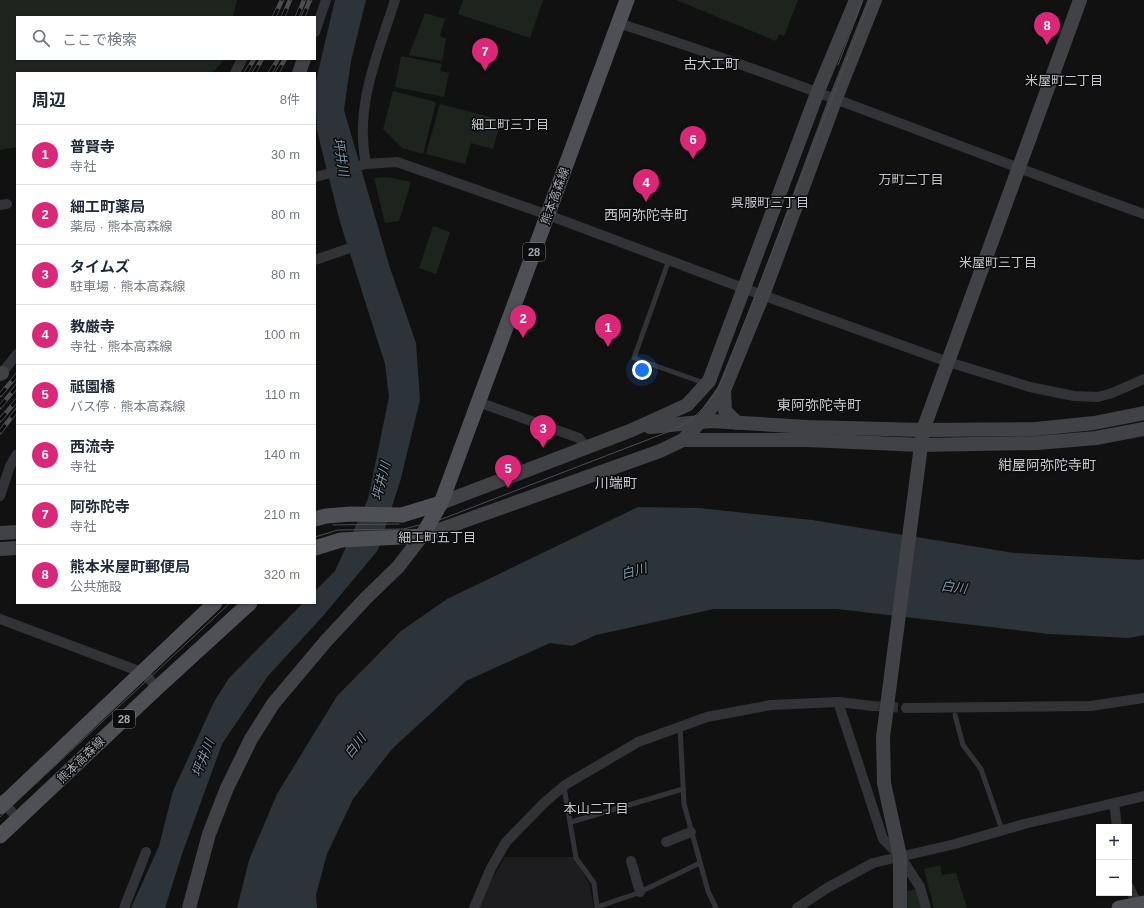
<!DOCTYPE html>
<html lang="ja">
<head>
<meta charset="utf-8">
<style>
  :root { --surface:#fff; --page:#f2f2f3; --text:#1f2937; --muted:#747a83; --line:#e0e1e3; --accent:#db2777 }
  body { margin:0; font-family:Helvetica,"Noto Sans JP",sans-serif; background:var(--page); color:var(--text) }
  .controls { position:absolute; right:12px; bottom:12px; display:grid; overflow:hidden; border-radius:0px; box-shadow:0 1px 3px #0004 }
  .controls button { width:36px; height:36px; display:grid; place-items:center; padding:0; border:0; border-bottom:1px solid var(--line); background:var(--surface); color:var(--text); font:20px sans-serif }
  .you { position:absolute; left:642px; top:370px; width:14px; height:14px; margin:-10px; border:3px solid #fff; border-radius:50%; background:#1a73e8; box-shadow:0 0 0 6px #1a73e833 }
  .badge { display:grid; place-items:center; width:26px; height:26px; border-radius:50%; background:var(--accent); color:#fff; font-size:13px; font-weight:700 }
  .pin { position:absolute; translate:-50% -33px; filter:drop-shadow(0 1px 2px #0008) }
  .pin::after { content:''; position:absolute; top:21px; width:14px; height:12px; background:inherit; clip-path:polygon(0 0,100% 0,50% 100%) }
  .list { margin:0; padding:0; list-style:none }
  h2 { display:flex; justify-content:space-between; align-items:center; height:52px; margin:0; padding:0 16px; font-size:17px }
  h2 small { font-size:13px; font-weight:400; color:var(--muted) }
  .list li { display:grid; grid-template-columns:26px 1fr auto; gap:12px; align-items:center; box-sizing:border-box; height:60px; padding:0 16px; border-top:1px solid var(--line) }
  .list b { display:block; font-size:15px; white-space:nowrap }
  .list p { margin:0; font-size:13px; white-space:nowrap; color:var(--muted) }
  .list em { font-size:13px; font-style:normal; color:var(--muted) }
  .icon { flex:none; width:22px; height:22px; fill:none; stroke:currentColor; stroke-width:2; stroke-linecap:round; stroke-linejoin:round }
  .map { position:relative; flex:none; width:1144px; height:908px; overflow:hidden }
  .search { position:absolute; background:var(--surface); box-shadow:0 1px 3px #0004; left:16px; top:16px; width:300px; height:44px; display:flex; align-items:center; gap:10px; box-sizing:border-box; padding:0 14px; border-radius:0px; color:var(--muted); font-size:15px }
  .panel { position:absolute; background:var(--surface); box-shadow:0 1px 3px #0004; left:16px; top:72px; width:300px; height:532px; border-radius:0px }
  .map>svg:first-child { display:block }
  .built { fill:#1d1d1f }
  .green { fill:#1d241e }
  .water { fill:#2c3339 }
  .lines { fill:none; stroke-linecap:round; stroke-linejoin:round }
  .street-tunnel { stroke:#2e2f32; stroke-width:10; stroke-dasharray:10 5; stroke-linecap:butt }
  .lane { stroke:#323336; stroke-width:5 }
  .street { stroke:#323336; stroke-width:10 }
  .secondary { stroke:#404246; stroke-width:14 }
  .primary { stroke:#4e5055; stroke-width:15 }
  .tram { stroke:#4b4d51; stroke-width:1 }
  .rail-casing { stroke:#4b4d51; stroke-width:4.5 }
  .rail { stroke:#0c0c0d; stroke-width:3; stroke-dasharray:9; stroke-linecap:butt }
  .labels { text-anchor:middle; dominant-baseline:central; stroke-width:3; stroke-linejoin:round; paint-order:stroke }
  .shield { fill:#0c0c0d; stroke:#767980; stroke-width:1 }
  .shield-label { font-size:11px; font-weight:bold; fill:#a4a8b1 }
  .street-label { font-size:12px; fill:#a4a8b1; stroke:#0c0c0d }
  .neighbourhood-label { font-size:13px; fill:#c4c7cd; stroke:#0c0c0d }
  .water-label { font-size:13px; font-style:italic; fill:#7e96a8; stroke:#0c0c0d }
  .quarter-label { font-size:14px; fill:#c4c7cd; stroke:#0c0c0d }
</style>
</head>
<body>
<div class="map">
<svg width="1144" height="908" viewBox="0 0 1144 908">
  <rect width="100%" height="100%" fill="#111112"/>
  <path class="built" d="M505,857H574L590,886L594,908H479L486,890Z"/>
  <g class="green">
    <path d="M0,0H237L233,17H17V59H225L212,73H17V147L0,150Z"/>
    <path d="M463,0H543L530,38L458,14Z"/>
    <path d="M676,0H798L784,36L779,34L776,41Z"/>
    <path d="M425,13L445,19L440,36L446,39L442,61L409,55Z"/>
    <path d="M401,56L442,64L440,71L449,73L444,97L395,87Z"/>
    <path d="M393,91L436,102L423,154L402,148L383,129Z"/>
    <path d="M440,104L501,120L493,149L471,143L465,164L426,154Z"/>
    <path d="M388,177L411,182L399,221L385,223L374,178Z"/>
    <path d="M433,226L450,232L436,274L419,268Z"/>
    <path d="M940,865L942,875L956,873L967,908H934L924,869Z"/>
    <path d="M916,889L921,908H907V891Z"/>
  </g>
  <g class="water">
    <path d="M335,0H366L351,61L344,110L390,268L416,343L420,400L400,482L378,550L323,616L268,676L222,744L182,854L165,908H131L159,846L173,791L214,702L229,678L303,603H315V591L335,571L368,499L389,397L385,364L340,222L317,131L315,85Z"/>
    <path d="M638,507L699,508L812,520L1014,553L1140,560L1144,559V635L1129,638L1049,634L837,609H714L596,635L572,646L550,643L466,681L392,749L353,799L327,854L316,895L317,908H237L249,860L277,794L337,696L401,631L447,599Z"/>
  </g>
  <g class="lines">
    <path class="street-tunnel" d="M873,706L906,708"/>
    <g class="lane">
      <path d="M669,260L634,358L704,383"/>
      <path d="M955,715L963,745L981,769L1002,830"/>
      <path d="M680,727L684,804L708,891L716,908"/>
      <path d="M564,787L576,858L594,883L597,907L638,893L700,863"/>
      <path d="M571,822L683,789"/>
    </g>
    <g class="street">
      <path d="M618,23C796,80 968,151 1144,214"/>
      <path d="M315,32L326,0"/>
      <path d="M235,73L242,59"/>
      <path d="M366,164C354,106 378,54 395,0"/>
      <path d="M315,177L366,164L397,162L548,215L743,288L948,362L1030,387L1074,396L1098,397L1112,393L1144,379"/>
      <path d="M0,205L7,204"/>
      <path d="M315,260L347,249"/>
      <path d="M0,372L2,373L17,354"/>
      <path d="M478,402L579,438L587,448"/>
      <path d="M0,496L10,466L17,454"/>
      <path d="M0,619L144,673L157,688"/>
      <path d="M838,702L883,839L900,856L920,887L926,908"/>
      <path d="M906,708L1091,706L1144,698"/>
      <path d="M0,800L5,803L18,820"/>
      <path d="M1114,803L1117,827"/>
      <path d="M666,842L691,832"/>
      <path d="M631,861L640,892"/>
      <path d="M1129,887L1137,904"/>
      <path d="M124,908L146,852"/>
      <path d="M474,908L491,868L506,842L544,803L565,785L638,742L707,717L771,705L838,702L873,706"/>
      <path d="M797,908L827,888L873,863L955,844L1024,824L1144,796"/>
    </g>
    <g class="secondary">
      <path d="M299,73L304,59"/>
      <path d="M0,374L2,373"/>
      <path d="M724,390L725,411L737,423"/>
      <path d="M650,427L711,421L807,427L923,430L1036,429L1094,423L1144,413"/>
      <path d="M683,440H807L921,445L1037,443L1096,438L1144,429"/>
      <path d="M441,503L632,430L687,405L709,381L818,91L856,0"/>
      <path d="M0,533L17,532"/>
      <path d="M0,549L17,548"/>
      <path d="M189,908L209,834L227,788L251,739L273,704L326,641L366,598L398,567L422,536L660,451L683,440L704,418L724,390L763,295L836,98L875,0"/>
      <path d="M900,908V856L884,783L883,737L923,430L1080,0"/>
    </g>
    <g class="primary">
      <path d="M315,519L326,516L351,514L402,515L441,503"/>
      <path d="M315,548L341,540L422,536L441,503L627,0"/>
      <path d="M0,807L215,603"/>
      <path d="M0,836L157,688L250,603"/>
      <path d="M1119,908L1144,903"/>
    </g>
    <g class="tram">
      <path d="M838,65L863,0"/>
      <path d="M333,525L399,524"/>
      <path d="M315,537L338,530L404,529L442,519L673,430C695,420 709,404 721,383L870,0"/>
      <path d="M0,817L230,603"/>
      <path d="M0,826L239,603"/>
    </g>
    <defs>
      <g id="rail">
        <path d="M274,17L282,0"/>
        <path d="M283,17L290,0"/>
        <path d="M297,17L304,0"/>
        <path d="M303,17L310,0"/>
        <path d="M246,73L254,59"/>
        <path d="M254,73L262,59"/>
        <path d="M270,73L278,59"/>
        <path d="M277,73L285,59"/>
        <path d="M0,395L17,375"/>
        <path d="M0,407L17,386"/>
        <path d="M0,420L17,400"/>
        <path d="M0,432L17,410"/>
      </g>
    </defs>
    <use href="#rail" class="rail-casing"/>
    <use href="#rail" class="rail"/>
  </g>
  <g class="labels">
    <g class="shield">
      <rect x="523" y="243" width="22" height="18" rx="3"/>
      <rect x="113" y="710" width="22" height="18" rx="3"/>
    </g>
    <g class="shield-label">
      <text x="534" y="252">28</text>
      <text x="124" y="719">28</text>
    </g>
    <g class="street-label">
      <text transform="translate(555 196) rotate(-70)">熊本高森線</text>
      <text transform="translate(81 760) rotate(-44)">熊本高森線</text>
    </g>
    <g class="neighbourhood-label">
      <text x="1064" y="80">米屋町二丁目</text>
      <text x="510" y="124">細工町三丁目</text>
      <text x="911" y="179">万町二丁目</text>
      <text x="770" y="202">呉服町三丁目</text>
      <text x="998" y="262">米屋町三丁目</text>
      <text x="437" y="537">細工町五丁目</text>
      <text x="596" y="808">本山二丁目</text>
    </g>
    <g class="water-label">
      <text transform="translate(341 157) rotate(81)">坪井川</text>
      <text transform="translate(381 481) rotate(-76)">坪井川</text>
      <text transform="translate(634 571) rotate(-15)">白川</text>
      <text transform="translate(954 587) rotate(8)">白川</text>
      <text transform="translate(355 746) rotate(-52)">白川</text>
      <text transform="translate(203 758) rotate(-68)">坪井川</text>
    </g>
    <g class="quarter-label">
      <text x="711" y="64">古大工町</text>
      <text x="646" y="215">西阿弥陀寺町</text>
      <text x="819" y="405">東阿弥陀寺町</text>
      <text x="1047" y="465">紺屋阿弥陀寺町</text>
      <text x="616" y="483">川端町</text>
    </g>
  </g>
</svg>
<div class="controls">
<button>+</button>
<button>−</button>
</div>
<div class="you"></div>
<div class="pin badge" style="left:608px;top:347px">1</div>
<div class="pin badge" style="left:523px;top:338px">2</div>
<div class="pin badge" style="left:543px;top:448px">3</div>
<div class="pin badge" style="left:646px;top:202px">4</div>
<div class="pin badge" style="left:508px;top:488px">5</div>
<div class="pin badge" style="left:693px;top:159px">6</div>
<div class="pin badge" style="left:485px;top:71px">7</div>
<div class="pin badge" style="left:1047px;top:45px">8</div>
<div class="search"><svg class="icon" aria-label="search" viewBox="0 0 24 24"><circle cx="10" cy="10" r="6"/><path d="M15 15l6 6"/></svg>ここで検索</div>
<section class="panel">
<h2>周辺<small>8件</small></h2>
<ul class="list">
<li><span class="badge">1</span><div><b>普賢寺</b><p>寺社</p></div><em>30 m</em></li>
<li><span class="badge">2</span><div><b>細工町薬局</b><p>薬局 · 熊本高森線</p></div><em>80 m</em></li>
<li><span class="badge">3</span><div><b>タイムズ</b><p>駐車場 · 熊本高森線</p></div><em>80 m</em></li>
<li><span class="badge">4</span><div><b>教厳寺</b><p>寺社 · 熊本高森線</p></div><em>100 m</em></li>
<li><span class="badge">5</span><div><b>祗園橋</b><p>バス停 · 熊本高森線</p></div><em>110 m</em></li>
<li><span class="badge">6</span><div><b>西流寺</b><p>寺社</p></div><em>140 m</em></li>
<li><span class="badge">7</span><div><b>阿弥陀寺</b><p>寺社</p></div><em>210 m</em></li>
<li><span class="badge">8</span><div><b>熊本米屋町郵便局</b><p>公共施設</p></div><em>320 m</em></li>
</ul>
</section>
</div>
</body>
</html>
